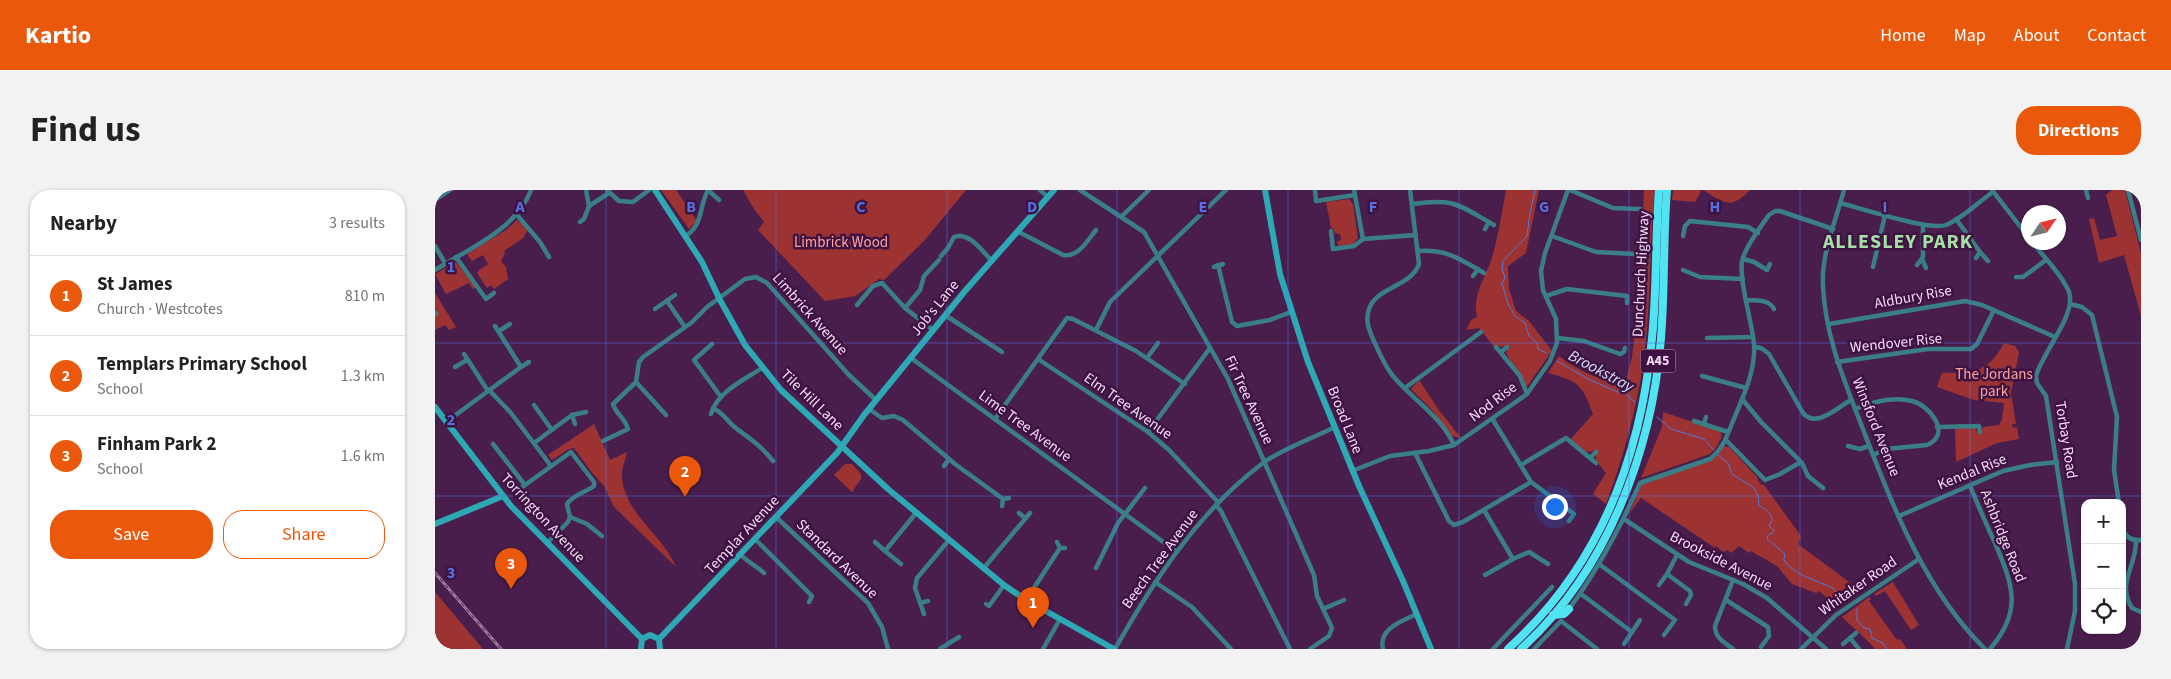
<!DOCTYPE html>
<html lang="en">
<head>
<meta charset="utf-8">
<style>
  :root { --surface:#fff; --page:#f2f2f2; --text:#222; --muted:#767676; --line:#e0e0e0; --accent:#ea580c }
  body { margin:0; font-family:"Source Sans 3",sans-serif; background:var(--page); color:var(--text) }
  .controls { position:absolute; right:15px; bottom:15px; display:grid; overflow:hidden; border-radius:10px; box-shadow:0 1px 4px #0004 }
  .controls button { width:45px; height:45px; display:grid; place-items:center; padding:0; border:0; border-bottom:1px solid var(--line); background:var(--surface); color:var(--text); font:25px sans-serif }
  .compass { position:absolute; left:1586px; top:15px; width:45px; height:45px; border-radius:50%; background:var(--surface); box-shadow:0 1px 4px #0004; rotate:55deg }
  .you { position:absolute; left:1119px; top:316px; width:18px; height:18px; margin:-12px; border:4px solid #fff; border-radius:50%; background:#1a73e8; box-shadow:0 0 0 8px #1a73e833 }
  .badge { display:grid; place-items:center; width:32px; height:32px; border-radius:50%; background:var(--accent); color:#fff; font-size:16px; font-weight:700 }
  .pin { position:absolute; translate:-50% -41px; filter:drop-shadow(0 1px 2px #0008) }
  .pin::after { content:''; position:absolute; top:26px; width:18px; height:15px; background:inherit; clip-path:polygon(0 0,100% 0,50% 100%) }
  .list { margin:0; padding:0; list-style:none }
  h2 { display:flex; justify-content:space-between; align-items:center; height:65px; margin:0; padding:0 20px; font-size:21px }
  h2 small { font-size:16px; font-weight:400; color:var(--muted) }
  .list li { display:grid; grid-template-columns:32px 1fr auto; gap:15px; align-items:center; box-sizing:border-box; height:80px; padding:0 20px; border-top:1px solid var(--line) }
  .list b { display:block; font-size:19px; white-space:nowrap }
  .list p { margin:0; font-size:16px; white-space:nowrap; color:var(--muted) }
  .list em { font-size:16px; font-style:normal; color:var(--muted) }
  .actions { display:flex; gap:10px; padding:15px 20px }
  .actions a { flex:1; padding:11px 0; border:1px solid var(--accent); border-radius:20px; text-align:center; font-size:18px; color:var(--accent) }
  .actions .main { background:var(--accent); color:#fff }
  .icon { flex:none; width:28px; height:28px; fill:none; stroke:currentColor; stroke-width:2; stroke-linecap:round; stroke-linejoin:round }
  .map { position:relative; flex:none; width:1706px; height:459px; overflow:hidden; border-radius:20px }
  header { display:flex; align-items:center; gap:30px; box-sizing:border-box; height:70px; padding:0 25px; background:var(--accent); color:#fff }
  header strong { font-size:24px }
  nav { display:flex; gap:28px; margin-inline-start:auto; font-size:18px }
  .intro { display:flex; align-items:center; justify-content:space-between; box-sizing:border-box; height:120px; padding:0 30px }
  h1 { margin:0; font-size:35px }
  .button { padding:12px 22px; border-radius:20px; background:var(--accent); color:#fff; font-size:18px; font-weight:700 }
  main { display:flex; gap:30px; padding:0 30px }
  aside { flex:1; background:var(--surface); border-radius:20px; box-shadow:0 1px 4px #0004 }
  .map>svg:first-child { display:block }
  .green { fill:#9c3332 }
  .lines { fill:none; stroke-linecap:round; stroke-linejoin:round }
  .stream { stroke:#5079da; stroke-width:1 }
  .street { stroke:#3a7f86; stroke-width:4.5 }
  .secondary { stroke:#2da9b5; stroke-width:6 }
  .highway { stroke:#50e3f1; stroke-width:8 }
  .rail-casing { stroke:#9c799e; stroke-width:3 }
  .rail { stroke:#3e1341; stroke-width:1; stroke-dasharray:4; stroke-linecap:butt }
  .grid { fill:none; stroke:#5371e0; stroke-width:1; stroke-opacity:0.55 }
  .labels { text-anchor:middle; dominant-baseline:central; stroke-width:5; stroke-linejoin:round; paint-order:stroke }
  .shield { fill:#3e1341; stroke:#be9ec0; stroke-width:1 }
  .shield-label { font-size:14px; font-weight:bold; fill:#f5daf6 }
  .park-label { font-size:15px; fill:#ffa39c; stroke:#3e1341 }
  .street-label { font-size:15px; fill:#f5daf6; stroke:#3e1341 }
  .water-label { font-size:16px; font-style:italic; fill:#d5e2fb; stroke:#3e1341 }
  .district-label { font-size:20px; font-weight:bold; letter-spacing:1px; fill:#a4dfa4; stroke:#3e1341 }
  .grid-label { font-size:16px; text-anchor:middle; font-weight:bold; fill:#5371e0; stroke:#3e1341; stroke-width:5; stroke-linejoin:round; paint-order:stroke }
</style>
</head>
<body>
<header>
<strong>Kartio</strong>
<nav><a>Home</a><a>Map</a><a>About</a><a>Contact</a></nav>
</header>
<div class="intro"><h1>Find us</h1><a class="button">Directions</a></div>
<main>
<aside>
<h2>Nearby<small>3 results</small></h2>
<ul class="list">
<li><span class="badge">1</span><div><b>St James</b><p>Church · Westcotes</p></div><em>810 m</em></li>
<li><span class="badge">2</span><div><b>Templars Primary School</b><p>School</p></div><em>1.3 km</em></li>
<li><span class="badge">3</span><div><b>Finham Park 2</b><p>School</p></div><em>1.6 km</em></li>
</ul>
<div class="actions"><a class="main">Save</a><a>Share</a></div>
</aside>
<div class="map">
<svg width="1706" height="459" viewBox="0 0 1706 459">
  <rect width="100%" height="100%" fill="#491e4c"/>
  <g class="green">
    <path d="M226,0H241L262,31L254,39Z"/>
    <path d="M308,0H531L489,51L449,90L444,89L420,106L390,111L323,40L329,32L319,19Z"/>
    <path d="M1071,0H1104L1091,63L1073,76L1074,99L1081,121L1094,131L1117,161L1091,198L1071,163L1073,158L1071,156L1067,157L1063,156L1060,158L1044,138L1031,140L1036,130L1042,127C1036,105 1053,84 1058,64C1064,43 1067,21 1071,0Z"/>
    <path d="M1209,0H1220C1215,45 1216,91 1212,137C1208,196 1192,258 1171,314L1158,304L1171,283L1161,271L1160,260C1150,266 1143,255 1136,249L1158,224C1147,194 1143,191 1113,183L1124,166C1143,181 1167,191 1190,195L1197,167L1202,121L1199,113L1203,96L1202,64L1207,53Z"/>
    <path d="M1238,0H1265L1266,1L1260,12L1237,10Z"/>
    <path d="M1268,0H1315C1295,21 1288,12 1268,0Z"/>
    <path d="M1677,0H1690L1706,63V126L1689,65L1664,73L1654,29L1659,28L1665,50L1682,46L1671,5Z"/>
    <path d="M914,9L918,14L923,48L918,54L904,56L902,52L906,50L905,44L900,43L898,38H896L891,12Z"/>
    <path d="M82,30L93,40L88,48L69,61L70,63L66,71L71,77L73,89L59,99L56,95L52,98L42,83L44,80L53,74L48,65L37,71L32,64L71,40Z"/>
    <path d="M21,72L41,98L38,99L34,93L11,104L0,84Z"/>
    <path d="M0,103L21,137L14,140L10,135L0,140V124L3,122L0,118Z"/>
    <path d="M1569,153L1580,156L1584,162L1576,203L1581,234H1577L1578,238L1582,237L1584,249L1562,253L1521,272L1520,238H1540L1543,243L1546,242L1548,237L1564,235L1567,229L1569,213L1539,210L1502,197L1507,183C1540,182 1553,183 1569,153Z"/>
    <path d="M984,190L1003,219L1026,248L1017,246L996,219L976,199Z"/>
    <path d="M1228,222L1285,241L1287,246L1281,258L1275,264L1206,288L1227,237Z"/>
    <path d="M159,234L175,270L192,262C191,268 188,275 187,281C185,321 227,343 241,377L179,317L169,296L158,284L139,258L134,259L117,270L113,265Z"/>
    <path d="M1289,256L1294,257L1322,287L1325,294L1329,295L1366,346L1363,354L1421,397L1425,403L1405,417L1402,416L1384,401L1381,403L1357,394L1342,376L1316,361L1314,363L1304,356L1296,363L1293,360L1288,362L1281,356L1280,358L1206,308L1194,324L1207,294L1272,271Z"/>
    <path d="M410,274H417L426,284V289L417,302L399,285Z"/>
    <path d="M1458,392L1484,435L1476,440L1450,401L1441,406L1439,404Z"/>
    <path d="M0,402L48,459H0Z"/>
    <path d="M1434,407L1436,409L1434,411L1462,450L1465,449L1472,459H1440C1430,447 1418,438 1407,427Z"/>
  </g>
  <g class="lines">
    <g class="stream">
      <path d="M1100,0L1095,23L1092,46L1068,71L1067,78L1070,88L1067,93L1073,114L1080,126L1090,133L1094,146L1102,153L1103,159L1112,163"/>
      <path d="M1122,171L1155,190L1183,202H1188L1200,212"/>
      <path d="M1222,227L1236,239L1269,249L1279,260"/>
      <path d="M1283,265L1293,273L1297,284L1319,298L1323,305L1324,316C1331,318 1336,323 1337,330L1334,336L1339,340L1338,343L1333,345L1332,349L1350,364L1349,370C1357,384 1382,391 1396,397C1401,399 1401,405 1406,408L1412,406"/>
      <path d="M1422,419V430L1429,438L1435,439L1437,448L1448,453L1452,459"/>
    </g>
    <g class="street">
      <path d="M151,0L154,16L174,3"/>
      <path d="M172,0L184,11L198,12L214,0"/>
      <path d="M273,0L284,10"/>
      <path d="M605,0L613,7"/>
      <path d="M645,0L709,42L793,189L879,385L882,406L897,438L894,446L875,459"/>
      <path d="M880,0L881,11L920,5"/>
      <path d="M919,0L928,49L981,45"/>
      <path d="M975,0L984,74C976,97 941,97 934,119C930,130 934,140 938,149C944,162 949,175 958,186C978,210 1006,226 1019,255"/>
      <path d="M1135,0L1178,18L1205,19"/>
      <path d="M1409,0C1401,30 1386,64 1388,96C1390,147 1411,195 1429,242C1459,319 1490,400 1550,459"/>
      <path d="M1557,0L1594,48"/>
      <path d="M1651,0L1653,8"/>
      <path d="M1693,0L1706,50"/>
      <path d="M0,10L15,0"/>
      <path d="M1405,13C1425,18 1495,41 1511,35C1528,28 1543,12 1558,2"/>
      <path d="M977,14C1020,8 1022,14 1059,35"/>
      <path d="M82,25L105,52L114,67"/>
      <path d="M686,27L714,0"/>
      <path d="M1521,29L1545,62L1541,68"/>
      <path d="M145,32L149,29L154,16"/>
      <path d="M1050,39L1054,32"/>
      <path d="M582,41L628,65C643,68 652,51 661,40"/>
      <path d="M896,41L898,59L919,56L928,49"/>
      <path d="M252,45C268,34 264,17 273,0"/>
      <path d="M1117,46L1161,62L1201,64"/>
      <path d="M1248,46L1250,36L1255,31L1313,37L1323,43"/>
      <path d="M1597,52C1608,66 1628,86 1634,102C1642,124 1607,163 1601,186L1602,193L1611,206L1640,394V421L1632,459"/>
      <path d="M0,56L10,73"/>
      <path d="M983,61C1012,59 1025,69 1049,83"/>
      <path d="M1545,62L1553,71"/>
      <path d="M506,66L513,58L519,47C534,41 547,61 557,71"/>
      <path d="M21,67L51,109L59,103"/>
      <path d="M1308,69L1319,72L1332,80L1335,74"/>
      <path d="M1487,69L1491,78"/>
      <path d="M783,75L797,132L802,136L835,130L856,122"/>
      <path d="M1482,75L1488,67V35"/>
      <path d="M779,77L788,74"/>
      <path d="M1438,77L1450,25"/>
      <path d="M0,80C33,59 82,39 96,0"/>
      <path d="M1248,80L1265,87L1308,89"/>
      <path d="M1038,86L1043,79"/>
      <path d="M1581,87H1588L1611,70"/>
      <path d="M1111,106L1132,99L1192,106V113"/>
      <path d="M1312,110C1322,111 1334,109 1339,119"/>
      <path d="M232,111L250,137"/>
      <path d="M1635,114L1647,117L1657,125L1682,227L1679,280L1684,313"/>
      <path d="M422,115L438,96L447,93L470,118L498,140"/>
      <path d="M470,118L485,100L489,86L504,70"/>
      <path d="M220,119L240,105"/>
      <path d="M0,122L1,124"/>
      <path d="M510,125L567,162"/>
      <path d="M1394,134L1530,111L1547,115L1620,147"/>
      <path d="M661,140L675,112L791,0"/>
      <path d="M64,141L75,134"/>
      <path d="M1123,148L1149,151L1185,164L1189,162L1190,158"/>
      <path d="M1272,148L1318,147"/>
      <path d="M277,154L259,170L286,207"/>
      <path d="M1061,157L1085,186L1092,204"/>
      <path d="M1319,157L1326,158L1334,164L1368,223C1381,239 1403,217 1416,210"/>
      <path d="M1066,162L1072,157"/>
      <path d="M29,164L53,201"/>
      <path d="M476,168L742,362"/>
      <path d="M712,168L723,153"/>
      <path d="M603,169L713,242L734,260L783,312"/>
      <path d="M1402,172L1493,159H1536L1542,154L1559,120"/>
      <path d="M20,177L32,170"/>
      <path d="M86,177L94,172"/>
      <path d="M1267,186L1311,198"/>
      <path d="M201,192L231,225"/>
      <path d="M970,198L1046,142"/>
      <path d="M54,200L76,223L116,276"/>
      <path d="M1307,209L1326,232L1367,273L1373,286L1388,298"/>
      <path d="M99,215L117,240"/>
      <path d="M278,218C289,223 293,233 302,239C317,250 327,257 338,271"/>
      <path d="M434,219L447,228L459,226L468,230L520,274L568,309"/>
      <path d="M1420,219C1437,212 1458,206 1477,211C1494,215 1518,244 1492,255L1451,259L1438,265"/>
      <path d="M276,224C282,202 309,190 327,178"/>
      <path d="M137,225L140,234"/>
      <path d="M560,229L632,128L638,129L701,161L750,194"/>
      <path d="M1058,230L1096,292L1139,324L1134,331"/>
      <path d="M1259,231L1293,242"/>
      <path d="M11,232L86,177L60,136"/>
      <path d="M1269,234L1271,227"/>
      <path d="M1502,237L1544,236L1545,242"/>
      <path d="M713,242L775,158"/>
      <path d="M1291,250L1330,290L1345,284L1366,272"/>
      <path d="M168,251L193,239C190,228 181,224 178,214L201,192L204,172L208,167L256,133L272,117L310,89L321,87L332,93L414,185L441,210"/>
      <path d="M99,253L137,225L151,222"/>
      <path d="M58,254L90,295"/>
      <path d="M1413,256L1425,259L1434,256"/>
      <path d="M980,263L1014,331L1019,335L1028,332L1096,292"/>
      <path d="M1155,268L1161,262"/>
      <path d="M1086,275L1131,248L1161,273"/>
      <path d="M509,276L514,269"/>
      <path d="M917,281L955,266L994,261L1019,255L1092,204L1115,171L1122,153L1121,129L1108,100L1106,81L1110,63L1133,0"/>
      <path d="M1535,296C1543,315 1551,334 1560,353C1578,395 1588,421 1555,459"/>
      <path d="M83,300L136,262L159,292V296C151,302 138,305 132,314L135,327L133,332L112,353"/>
      <path d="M781,315L786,321L855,459"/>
      <path d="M567,316L568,309L574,308"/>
      <path d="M1049,320L1078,369L1094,362L1113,374"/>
      <path d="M584,323L590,328"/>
      <path d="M1464,326L1568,281L1595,275L1622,272"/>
      <path d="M135,327L152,334L167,346"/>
      <path d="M341,327L433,413L447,437L453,459"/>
      <path d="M1189,329L1254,372L1308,394L1332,408L1391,459"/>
      <path d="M1687,336C1689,346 1695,351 1706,350"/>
      <path d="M320,349L377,406L374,412"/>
      <path d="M1701,350C1702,376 1681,393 1697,418L1706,422"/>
      <path d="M440,352L450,361"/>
      <path d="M622,352L625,358H630"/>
      <path d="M306,365C313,372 321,376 329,383"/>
      <path d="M1242,365L1232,384L1255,401L1256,405L1251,414"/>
      <path d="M466,374L450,361L481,323"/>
      <path d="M1164,374L1240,430L1229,445"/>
      <path d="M661,378L683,333L710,298"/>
      <path d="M548,379L595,323"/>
      <path d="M1050,385L1078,369"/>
      <path d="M1298,390L1280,436C1280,448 1289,452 1298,459"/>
      <path d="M720,392L757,417L796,459"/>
      <path d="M1224,395L1232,384"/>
      <path d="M1146,404L1197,442"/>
      <path d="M591,410L625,358"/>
      <path d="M1291,410L1333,437L1334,446L1326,457"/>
      <path d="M485,413L493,411"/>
      <path d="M551,414L554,416L569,395"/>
      <path d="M888,419L909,410"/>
      <path d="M1134,419C1163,380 1185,338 1205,293L1275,269C1288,259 1292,246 1298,231C1308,207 1321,180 1319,154C1317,132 1304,91 1307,71C1310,57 1326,36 1334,25L1340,21H1345L1398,39"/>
      <path d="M489,424L480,398L482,388L514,350"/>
      <path d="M1421,443L1415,448L1424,459"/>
      <path d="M1189,454L1205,430"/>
      <path d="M1408,454L1415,448"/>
      <path d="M505,459L524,447"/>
      <path d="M608,459L625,429"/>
      <path d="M680,459C719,390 764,321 828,273C845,260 880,247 900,237"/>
      <path d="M948,459C943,439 967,431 982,424"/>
      <path d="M1058,459L1117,397"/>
      <path d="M1099,459L1126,431L1162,459"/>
      <path d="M1366,459L1401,425L1484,369"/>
    </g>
    <g class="secondary">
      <path d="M220,0L267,72L285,110L310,155L346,200L453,299L569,395L591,410L679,459"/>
      <path d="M830,0L845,84L873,172L924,296L968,391L996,459"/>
      <path d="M0,217L76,316L207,449"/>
      <path d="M0,334L68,306"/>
      <path d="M224,449L402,263L429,225L530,101L619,0"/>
      <path d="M206,459L207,449L215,445L224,449L225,459"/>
    </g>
    <g class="highway">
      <path d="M1118,425L1129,424L1134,419"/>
      <path d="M1073,459C1164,377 1206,268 1217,148C1222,99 1220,49 1224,0"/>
      <path d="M1086,459C1172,381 1217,262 1226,148C1230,99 1228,49 1232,0"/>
    </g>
    <defs>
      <path id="rail" d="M0,383L66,459"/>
    </defs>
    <use href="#rail" class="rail-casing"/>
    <use href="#rail" class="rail"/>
  </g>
  <path class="grid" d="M171,0V459M341,0V459M512,0V459M682,0V459M853,0V459M1024,0V459M1194,0V459M1365,0V459M1535,0V459M0,153H1706M0,306H1706"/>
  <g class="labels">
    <rect class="shield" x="1205.5" y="159.5" width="35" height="23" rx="4"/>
    <g class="shield-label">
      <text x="1223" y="171">A45</text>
    </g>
    <g class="park-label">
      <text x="406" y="52">Limbrick Wood</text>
      <text x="1559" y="184">The Jordans<tspan x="1559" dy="17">park</tspan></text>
    </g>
    <g class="street-label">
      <text transform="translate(1206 84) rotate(-87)">Dunchurch Highway</text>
      <text transform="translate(1478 107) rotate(-10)">Aldbury Rise</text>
      <text transform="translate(500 118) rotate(-51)">Job's Lane</text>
      <text transform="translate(375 124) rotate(48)">Limbrick Avenue</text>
      <text transform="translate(1461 153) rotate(-6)">Wendover Rise</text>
      <text transform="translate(377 210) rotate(44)">Tile Hill Lane</text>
      <text transform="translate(814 210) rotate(65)">Fir Tree Avenue</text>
      <text transform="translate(1058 212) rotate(-37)">Nod Rise</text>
      <text transform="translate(693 216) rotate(35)">Elm Tree Avenue</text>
      <text transform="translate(910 230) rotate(68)">Broad Lane</text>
      <text transform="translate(590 236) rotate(36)">Lime Tree Avenue</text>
      <text transform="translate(1441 237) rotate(68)">Winsford Avenue</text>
      <text transform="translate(1631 250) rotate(81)">Torbay Road</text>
      <text transform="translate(1537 282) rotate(-22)">Kendal Rise</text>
      <text transform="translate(108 328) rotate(47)">Torrington Avenue</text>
      <text transform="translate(307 345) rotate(-47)">Templar Avenue</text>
      <text transform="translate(1568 346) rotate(68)">Ashbridge Road</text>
      <text transform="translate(402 369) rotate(44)">Standard Avenue</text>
      <text transform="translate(725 369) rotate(-54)">Beech Tree Avenue</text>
      <text transform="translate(1286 371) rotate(27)">Brookside Avenue</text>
      <text transform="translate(1423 396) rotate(-35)">Whitaker Road</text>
    </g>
    <g class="water-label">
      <text transform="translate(1166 181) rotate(28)">Brookstray</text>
    </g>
    <g class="district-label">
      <text x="1463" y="52">ALLESLEY PARK</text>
    </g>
  </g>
  <g class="grid-label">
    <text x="85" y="22">A</text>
    <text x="256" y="22">B</text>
    <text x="426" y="22">C</text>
    <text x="597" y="22">D</text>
    <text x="768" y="22">E</text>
    <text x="938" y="22">F</text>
    <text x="1109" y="22">G</text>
    <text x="1280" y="22">H</text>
    <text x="1450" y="22">I</text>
    <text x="16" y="82">1</text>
    <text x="16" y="235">2</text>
    <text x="16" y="388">3</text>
  </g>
</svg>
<div class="controls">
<button>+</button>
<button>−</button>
<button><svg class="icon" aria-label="locate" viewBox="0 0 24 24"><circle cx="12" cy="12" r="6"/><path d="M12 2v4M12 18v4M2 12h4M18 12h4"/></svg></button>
</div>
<svg class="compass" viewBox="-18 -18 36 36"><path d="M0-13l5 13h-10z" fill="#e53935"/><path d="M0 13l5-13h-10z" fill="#767676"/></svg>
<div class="you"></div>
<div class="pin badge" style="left:598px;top:438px">1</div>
<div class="pin badge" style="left:250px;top:307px">2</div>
<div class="pin badge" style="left:76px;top:399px">3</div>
</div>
</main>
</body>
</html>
